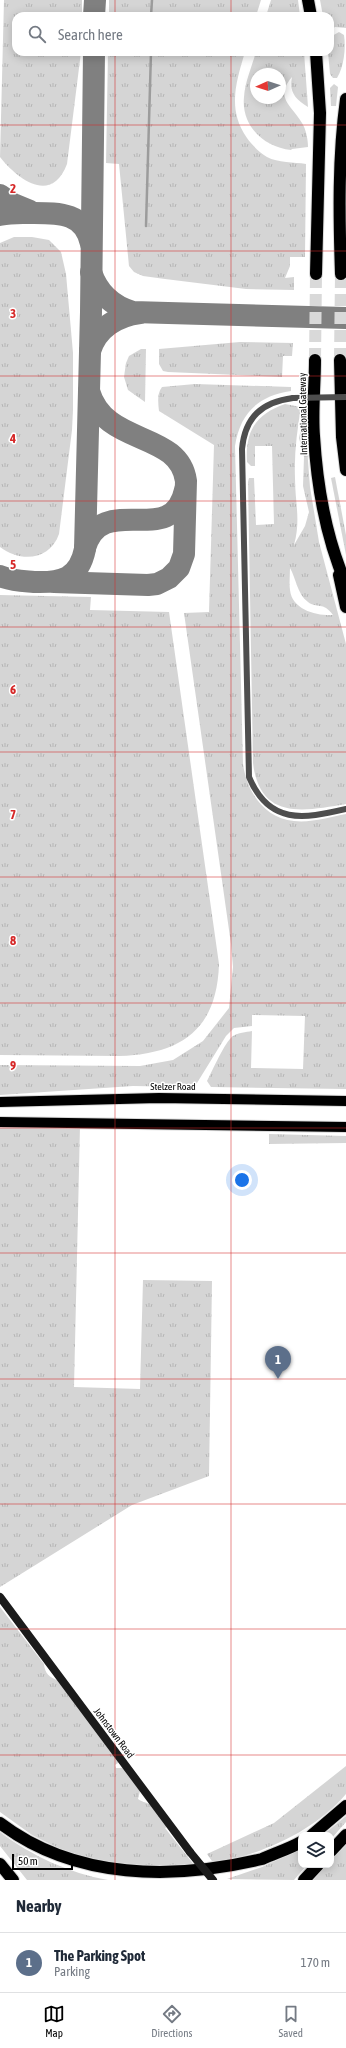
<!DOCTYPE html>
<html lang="en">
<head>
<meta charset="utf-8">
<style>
  :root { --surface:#fff; --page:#f6f6f7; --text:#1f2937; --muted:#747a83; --line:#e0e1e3; --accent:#000 }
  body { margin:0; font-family:"Asap Condensed",sans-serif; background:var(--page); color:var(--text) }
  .controls { position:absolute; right:12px; bottom:12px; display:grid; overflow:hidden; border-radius:8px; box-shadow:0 2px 10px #0003 }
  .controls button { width:36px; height:36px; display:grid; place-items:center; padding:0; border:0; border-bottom:1px solid var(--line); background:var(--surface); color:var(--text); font:20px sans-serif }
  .compass { position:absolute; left:250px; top:68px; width:36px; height:36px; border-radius:50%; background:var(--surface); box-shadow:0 2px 10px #0003; rotate:267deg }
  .scale { position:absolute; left:12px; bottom:10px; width:61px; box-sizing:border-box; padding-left:4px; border:2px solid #000; border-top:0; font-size:11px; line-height:14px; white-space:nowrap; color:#000; -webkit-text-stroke:3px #fff; paint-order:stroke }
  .you { position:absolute; left:242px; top:1180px; width:14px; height:14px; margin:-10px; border:3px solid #fff; border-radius:50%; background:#1a73e8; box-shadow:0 0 0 6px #1a73e833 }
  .badge { display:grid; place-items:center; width:26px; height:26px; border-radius:50%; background:var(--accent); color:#fff; font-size:13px; font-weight:700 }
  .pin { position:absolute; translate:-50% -33px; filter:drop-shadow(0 1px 2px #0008) }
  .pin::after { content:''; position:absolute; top:21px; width:14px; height:12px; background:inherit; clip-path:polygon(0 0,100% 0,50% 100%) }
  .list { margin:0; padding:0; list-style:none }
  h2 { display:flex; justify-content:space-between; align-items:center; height:52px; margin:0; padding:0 16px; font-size:17px }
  h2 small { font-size:13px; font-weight:400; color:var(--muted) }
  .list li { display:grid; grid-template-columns:26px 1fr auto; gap:12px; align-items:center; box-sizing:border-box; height:60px; padding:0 16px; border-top:1px solid var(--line) }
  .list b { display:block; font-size:15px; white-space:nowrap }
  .list p { margin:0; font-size:13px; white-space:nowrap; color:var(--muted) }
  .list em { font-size:13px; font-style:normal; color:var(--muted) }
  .icon { flex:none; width:22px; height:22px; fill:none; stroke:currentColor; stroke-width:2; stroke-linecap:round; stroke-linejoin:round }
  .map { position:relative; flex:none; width:346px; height:1880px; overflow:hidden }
  .search { position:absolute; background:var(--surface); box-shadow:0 2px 10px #0003; left:12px; right:12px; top:12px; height:44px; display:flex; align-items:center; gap:10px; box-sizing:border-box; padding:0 14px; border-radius:12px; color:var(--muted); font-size:15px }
  .sheet { height:112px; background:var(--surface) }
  nav { display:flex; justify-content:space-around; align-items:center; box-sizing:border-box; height:56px; border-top:1px solid var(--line); background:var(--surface); font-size:11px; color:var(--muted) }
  nav a { display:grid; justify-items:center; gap:2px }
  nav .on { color:var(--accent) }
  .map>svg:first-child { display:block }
  .grass { fill:url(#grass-tufts); fill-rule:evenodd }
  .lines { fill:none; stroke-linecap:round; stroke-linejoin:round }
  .stream { stroke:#9c9c9c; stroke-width:2.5 }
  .taxiway { stroke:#808080; stroke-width:22 }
  .highway-tunnel { stroke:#d9d9d9; stroke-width:12; stroke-dasharray:12 6; stroke-linecap:butt }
  .primary-casing { stroke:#dbdbdb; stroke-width:12 }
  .highway-casing { stroke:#dbdbdb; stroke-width:14 }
  .street { stroke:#4e4e4e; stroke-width:6 }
  .secondary { stroke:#1b1b1b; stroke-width:8 }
  .primary { stroke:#000; stroke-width:10 }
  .highway { stroke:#000; stroke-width:12 }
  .street-bridge { stroke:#4e4e4e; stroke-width:6 }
  .secondary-bridge { stroke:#1b1b1b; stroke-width:8 }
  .grid { fill:none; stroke:#d62828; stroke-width:1; stroke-opacity:0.55 }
  .labels { text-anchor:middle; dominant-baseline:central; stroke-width:3; stroke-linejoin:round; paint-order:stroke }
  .street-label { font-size:10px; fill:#000; stroke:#fff }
  .grid-label { font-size:13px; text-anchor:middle; font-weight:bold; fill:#d62828; stroke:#fff; stroke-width:3; stroke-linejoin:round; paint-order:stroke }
</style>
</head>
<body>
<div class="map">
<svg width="346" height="1880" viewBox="0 0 346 1880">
  <defs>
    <pattern id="grass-tufts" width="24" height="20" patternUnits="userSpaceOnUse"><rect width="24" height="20" fill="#d5d5d5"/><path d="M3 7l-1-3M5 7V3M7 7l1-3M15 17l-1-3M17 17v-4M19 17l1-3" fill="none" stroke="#b5b5b5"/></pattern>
  </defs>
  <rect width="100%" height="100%" fill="#fff"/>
  <g class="grass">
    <path d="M4,0H82V16H16V52H81L67,164C52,204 19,181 0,157Z"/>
    <path d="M109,0H261L256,16H109Z"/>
    <path d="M271,0H298L300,16H266Z"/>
    <path d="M320,0H346V28L335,27L330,30V16H323Z"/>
    <path d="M339,32L344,35C346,48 344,67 337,78H333L330,74L328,52H330L332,36Z"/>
    <path d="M108,52H245C236,82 227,110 247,138C252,145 259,152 267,157C278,163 294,162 306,164L305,257H290V266L285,278L294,277V290L246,289L165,279L143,276L134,272L129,266L119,164L106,163Z"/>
    <path d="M256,52H304L308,107C295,99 289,92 292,77C274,98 292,106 302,123C306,129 308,140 308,147L292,149L291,150C264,147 241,126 244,97C245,82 252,66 256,52ZM256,74H280V98H256Z"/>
    <path d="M334,84L338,87L336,106H331L330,88Z"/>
    <path d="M14,237H32L49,240L61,252L66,274L73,353V410L72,430L59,534C50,560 21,563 0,547V243Z"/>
    <path d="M240,342L293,343L292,356H283L282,377L168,372L163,371L159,364V349Z"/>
    <path d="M141,349H146L145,402L128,390L124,377L126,363L129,356Z"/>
    <path d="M195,384L291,387V391C258,396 240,413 235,446L243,764C247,792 264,818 294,821C311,823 330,817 346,814V1089L211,1087L207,1081C213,1070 224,1043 233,1036C238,1033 246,1032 252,1031L251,1068L303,1069L305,1016L252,1015V1026L234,1028L226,1036L197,1083L191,1087L133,1086L0,1095V1065L140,1066L173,1060L203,1041L229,1008L233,967L231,944L184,613L209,612L214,445L159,411C158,403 157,393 162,387Z"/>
    <path d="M285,404L301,407C297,431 294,454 295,478C295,503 301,520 294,545L305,526L309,512L303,486L304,457L299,438L302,424L305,421L310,487L319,542L346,644V804C304,811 260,821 253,763L248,482L249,478H254L256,525L274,524L272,446H255V466H251L247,462C245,431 256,414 285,404ZM290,568C296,578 297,594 308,602C317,609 323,601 333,615C317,616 292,610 290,590C289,583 290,575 290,568Z"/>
    <path d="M335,477L346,535V555L331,478Z"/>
    <path d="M0,595L91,597L90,610L169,612L219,964C217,1029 182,1054 119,1056L0,1055Z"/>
    <path d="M0,1125L80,1126L74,1387L140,1389L143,1280L212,1281L209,1476L132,1505L0,1587Z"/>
    <path d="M269,1134L346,1136V1143L269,1144Z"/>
    <path d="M0,1607L44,1664C45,1674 49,1677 59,1681L118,1758V1763L115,1765L116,1768H124L140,1791L138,1799C142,1802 145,1802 149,1804C158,1809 163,1819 167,1827L165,1828L195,1866L161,1870L94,1861L64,1851L32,1835L0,1812Z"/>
    <path d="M346,1766V1794C314,1832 261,1854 214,1864L207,1854L274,1823Z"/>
    <path d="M346,1816V1822L331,1839V1835H323Z"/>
    <path d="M0,1832C32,1856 69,1873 108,1880H27L0,1846Z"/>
    <path d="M346,1842V1880H310L324,1865H331V1858Z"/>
    <path d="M301,1849V1865H307L294,1880L227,1879L262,1867Z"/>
  </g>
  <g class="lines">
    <g class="stream">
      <path d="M151,16L152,0"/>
      <path d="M146,226L151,52"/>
    </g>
    <g class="taxiway">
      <path d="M94,16L95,0"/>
      <path d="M0,195L13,204L30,211"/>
      <path d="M0,215C11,212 23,213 34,213C60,213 85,213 91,244"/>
      <path d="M91,272C98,293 112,306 133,312L346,318"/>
      <path d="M90,351C97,328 117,316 140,313"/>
      <path d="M85,548C102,490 172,550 185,490"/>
      <path d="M0,576C11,581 22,581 34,582C61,583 79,579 85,549L91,312L94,52"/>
      <path d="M54,582L148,585L157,584L169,578L179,568L184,554L186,481C179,430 105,447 89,391"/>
    </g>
    <g class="highway-tunnel">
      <path d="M315,360L316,274"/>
      <path d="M340,360L341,274"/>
    </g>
    <defs>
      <g id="primary">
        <path d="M0,1102L159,1098L346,1101"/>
        <path d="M0,1122L346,1127"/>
      </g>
      <g id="highway">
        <path d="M308,0L311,16"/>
        <path d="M316,274L320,113L316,52"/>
        <path d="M341,274C339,216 338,157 346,99"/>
        <path d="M315,360C315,385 312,411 314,436C317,486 326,538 346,584"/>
        <path d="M340,360L342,437L346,470"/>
        <path d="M339,575L346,607"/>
        <path d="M0,1823C75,1880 174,1880 262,1859C275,1853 289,1849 301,1842"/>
        <path d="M312,1835L346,1806"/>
        <path d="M331,1851L346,1835"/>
        <path d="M0,1864L13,1880"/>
        <path d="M304,1880L318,1865"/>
      </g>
    </defs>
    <use href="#primary" class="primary-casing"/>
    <use href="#highway" class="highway-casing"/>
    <path class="street" d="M293,398C262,402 245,417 242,449L249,777C269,825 303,819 346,809"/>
    <path class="secondary" d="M0,1597L190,1852"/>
    <use href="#primary" class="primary"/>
    <use href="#highway" class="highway"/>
    <path class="street-bridge" d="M293,398L346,397"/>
    <path class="secondary-bridge" d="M190,1852L213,1880"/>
  </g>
  <path class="grid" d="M115,0V16M231,0V16M115,52V1880M231,52V1880M0,125H346M0,251H346M0,376H346M0,501H346M0,627H346M0,752H346M0,877H346M0,1003H346M0,1128H346M0,1253H346M0,1379H346M0,1504H346M0,1629H346M0,1755H346"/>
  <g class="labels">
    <g class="street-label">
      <text transform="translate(303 414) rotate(-91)">International Gateway</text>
      <text x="173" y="1086">Stelzer Road</text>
      <text transform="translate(114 1733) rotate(53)">Johnstown Road</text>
    </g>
  </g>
  <g class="grid-label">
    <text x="13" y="193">2</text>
    <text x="13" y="318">3</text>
    <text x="13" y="443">4</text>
    <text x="13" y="569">5</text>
    <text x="13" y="694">6</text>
    <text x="13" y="819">7</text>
    <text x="13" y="945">8</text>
    <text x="13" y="1070">9</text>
  </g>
</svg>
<div class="controls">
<button><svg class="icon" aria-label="layers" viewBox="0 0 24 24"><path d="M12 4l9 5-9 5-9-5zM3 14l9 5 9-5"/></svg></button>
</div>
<svg class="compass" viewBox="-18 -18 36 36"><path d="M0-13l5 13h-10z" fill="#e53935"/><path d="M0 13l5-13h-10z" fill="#747a83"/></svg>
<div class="scale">50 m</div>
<div class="you"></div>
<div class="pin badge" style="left:278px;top:1379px;background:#5c6f8a">1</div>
<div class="search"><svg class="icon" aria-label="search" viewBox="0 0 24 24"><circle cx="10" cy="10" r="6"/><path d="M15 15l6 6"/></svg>Search here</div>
</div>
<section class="sheet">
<h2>Nearby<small></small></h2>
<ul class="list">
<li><span class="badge" style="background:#5c6f8a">1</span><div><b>The Parking Spot</b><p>Parking</p></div><em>170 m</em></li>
</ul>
</section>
<nav>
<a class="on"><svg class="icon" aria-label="map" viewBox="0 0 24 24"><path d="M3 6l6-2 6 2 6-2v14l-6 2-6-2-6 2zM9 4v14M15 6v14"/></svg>Map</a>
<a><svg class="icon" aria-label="directions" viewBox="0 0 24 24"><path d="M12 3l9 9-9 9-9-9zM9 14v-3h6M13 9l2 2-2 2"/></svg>Directions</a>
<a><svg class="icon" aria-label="saved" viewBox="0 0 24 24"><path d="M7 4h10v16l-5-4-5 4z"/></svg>Saved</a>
</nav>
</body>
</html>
